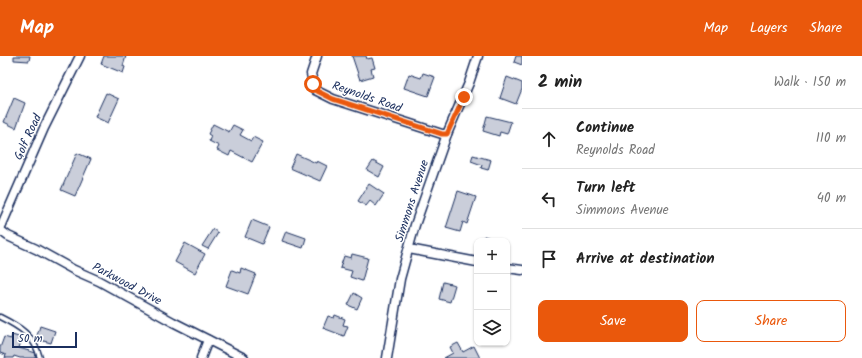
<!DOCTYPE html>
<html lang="en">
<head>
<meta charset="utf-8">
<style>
  :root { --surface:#fff; --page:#f2f2f2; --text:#222; --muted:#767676; --line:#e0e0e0; --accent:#ea580c }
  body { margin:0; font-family:Kalam,sans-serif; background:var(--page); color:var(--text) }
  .controls { position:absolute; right:12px; bottom:12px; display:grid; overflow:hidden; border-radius:8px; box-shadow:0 1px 3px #0004 }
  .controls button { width:36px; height:36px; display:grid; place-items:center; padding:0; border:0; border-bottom:1px solid var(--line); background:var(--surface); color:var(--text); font:20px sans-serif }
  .scale { position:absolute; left:12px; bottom:10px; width:65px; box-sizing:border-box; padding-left:4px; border:2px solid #1b2f5e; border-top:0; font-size:11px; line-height:14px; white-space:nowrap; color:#1b2f5e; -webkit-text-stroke:3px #fff; paint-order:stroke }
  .stop { position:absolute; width:12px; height:12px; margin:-9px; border:3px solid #ea580c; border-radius:50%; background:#fff }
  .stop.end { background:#ea580c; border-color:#fff; box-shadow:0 1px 4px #0008 }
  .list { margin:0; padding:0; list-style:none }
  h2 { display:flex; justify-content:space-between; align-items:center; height:52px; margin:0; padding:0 16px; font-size:17px }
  h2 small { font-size:13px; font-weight:400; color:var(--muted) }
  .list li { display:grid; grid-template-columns:26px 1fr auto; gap:12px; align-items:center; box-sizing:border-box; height:60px; padding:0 16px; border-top:1px solid var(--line) }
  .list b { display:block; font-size:15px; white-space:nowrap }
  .list p { margin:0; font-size:13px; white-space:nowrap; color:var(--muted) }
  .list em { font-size:13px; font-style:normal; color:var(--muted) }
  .actions { display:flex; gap:8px; padding:12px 16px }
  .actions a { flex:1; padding:9px 0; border:1px solid var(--accent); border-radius:8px; text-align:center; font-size:14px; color:var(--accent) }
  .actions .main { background:var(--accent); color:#fff }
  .icon { flex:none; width:22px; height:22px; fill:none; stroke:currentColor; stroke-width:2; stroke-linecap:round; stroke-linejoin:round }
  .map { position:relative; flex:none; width:522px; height:302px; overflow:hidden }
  header { display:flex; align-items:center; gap:24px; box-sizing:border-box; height:56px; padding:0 20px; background:var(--accent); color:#fff }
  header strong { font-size:19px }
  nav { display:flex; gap:22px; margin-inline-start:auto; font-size:14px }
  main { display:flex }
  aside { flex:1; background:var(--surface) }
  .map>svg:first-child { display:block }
  .building { fill:#caceda; stroke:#1b2f5e }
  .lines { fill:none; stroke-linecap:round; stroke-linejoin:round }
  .lane-casing { stroke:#1b2f5e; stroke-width:7 }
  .street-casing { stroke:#1b2f5e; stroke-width:11 }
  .lane { stroke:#fff; stroke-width:4 }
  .street { stroke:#fff; stroke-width:8 }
  .route { stroke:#ea580c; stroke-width:5 }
  .labels { text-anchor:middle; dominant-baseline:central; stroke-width:3; stroke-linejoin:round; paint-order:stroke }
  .street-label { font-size:12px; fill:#1b2f5e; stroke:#fff }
</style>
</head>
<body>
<header>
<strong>Map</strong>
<nav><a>Map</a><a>Layers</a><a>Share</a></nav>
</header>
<main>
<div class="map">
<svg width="522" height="302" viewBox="0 0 522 302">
  <rect width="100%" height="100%" fill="#fff"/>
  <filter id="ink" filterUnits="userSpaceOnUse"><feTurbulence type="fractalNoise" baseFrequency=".025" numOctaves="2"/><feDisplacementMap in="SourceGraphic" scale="8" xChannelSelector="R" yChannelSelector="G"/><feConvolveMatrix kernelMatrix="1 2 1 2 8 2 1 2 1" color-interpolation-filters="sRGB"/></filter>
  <g filter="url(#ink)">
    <g class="building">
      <path d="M14,0H30L29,5L14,4Z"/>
      <path d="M104,0H126L123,10L125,11L123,17L101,8Z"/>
      <path d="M352,0H366L367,3L372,2L375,12L371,13L373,20L360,24Z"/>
      <path d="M516,0H522V9L514,6Z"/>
      <path d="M423,17L435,21L428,40L404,32L409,18L421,22Z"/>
      <path d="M507,21L522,27V33L516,48L500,42Z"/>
      <path d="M106,37L119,43L108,67L95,61Z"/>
      <path d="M14,42L25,47L16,72L4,66Z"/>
      <path d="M487,60L511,66L507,78L500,76L499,80L483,75Z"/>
      <path d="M213,68L229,76L233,69L243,74L240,79L251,85L253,81L263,86L252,106L231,95L229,100L217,94L219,90L209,85L211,80L208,78Z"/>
      <path d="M77,97L91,103L75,140L61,134Z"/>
      <path d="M296,98L316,107L317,105L327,110L320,125L290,112Z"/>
      <path d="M473,99L491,104L488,114L481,112L482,109L471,105Z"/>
      <path d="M373,105L384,111L379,121L367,114Z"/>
      <path d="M369,128L384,138L376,150L370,145L366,150L358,145Z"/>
      <path d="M458,135L476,141L467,168L463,166L460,176L446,172Z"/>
      <path d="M252,164L269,171L262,188L245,181Z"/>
      <path d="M213,173L218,177L208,193L202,190Z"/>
      <path d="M286,175L306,182L303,192L282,185Z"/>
      <path d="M484,180L497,184V185H482Z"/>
      <path d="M185,187L205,198L195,217L175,206Z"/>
      <path d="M352,198L368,202L362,225L350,221L352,215L340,212L344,200L351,202Z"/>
      <path d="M241,212L256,218L248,238L226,230L232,214L240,217Z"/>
      <path d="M443,226L455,229L450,246L439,243Z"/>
      <path d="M354,237L362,242L357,253L348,249Z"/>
      <path d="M335,259L345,263L343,269L348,270L344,280L323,272L328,260L334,262Z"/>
      <path d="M40,270L55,275L51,287L36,283Z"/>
      <path d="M12,279L22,282L19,292L36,297L35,302H20L14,300L13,302H5L6,299L0,297V292L4,281L11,283Z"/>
      <path d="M458,287L463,296L474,290L480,302H444L453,297L450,291Z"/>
    </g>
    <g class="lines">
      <defs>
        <path id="lane" d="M0,261C20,271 34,279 40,302"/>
        <g id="street">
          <path d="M317,0L311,18L315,34L333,43L442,78H447"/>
          <path d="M0,173L44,72L80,0"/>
          <path d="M0,174L8,180L36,193L74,214L99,225L173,266L244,302"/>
          <path d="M409,193L477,206"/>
          <path d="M507,212L522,214"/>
          <path d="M201,302L208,284"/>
          <path d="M387,302L400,223L415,169L447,78L469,27L478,0"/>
        </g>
      </defs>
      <use href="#lane" class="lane-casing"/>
      <use href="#street" class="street-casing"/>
      <use href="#lane" class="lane"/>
      <use href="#street" class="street"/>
    </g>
  </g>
  <g class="lines" filter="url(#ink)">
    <path class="route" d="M313,28L315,34L333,43L442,78H447L464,41"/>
  </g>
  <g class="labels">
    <g class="street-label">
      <text transform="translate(367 41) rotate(19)">Reynolds Road</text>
      <text transform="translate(28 81) rotate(-65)">Golf Road</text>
      <text transform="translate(412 145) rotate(-72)">Simmons Avenue</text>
      <text transform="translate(127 228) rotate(28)">Parkwood Drive</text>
    </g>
  </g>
</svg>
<div class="controls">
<button>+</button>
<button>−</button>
<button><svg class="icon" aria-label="layers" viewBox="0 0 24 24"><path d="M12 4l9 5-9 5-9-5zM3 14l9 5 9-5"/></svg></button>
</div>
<div class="scale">50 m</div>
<div class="stop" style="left:313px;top:28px"></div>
<div class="stop end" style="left:464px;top:41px"></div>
</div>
<aside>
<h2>2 min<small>Walk · 150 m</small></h2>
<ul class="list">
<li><svg class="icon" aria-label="ahead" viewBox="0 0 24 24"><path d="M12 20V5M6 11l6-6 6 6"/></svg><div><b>Continue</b><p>Reynolds Road</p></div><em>110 m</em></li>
<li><svg class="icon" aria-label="left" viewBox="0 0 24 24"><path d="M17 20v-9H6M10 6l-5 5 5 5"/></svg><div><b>Turn left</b><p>Simmons Avenue</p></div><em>40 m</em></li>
<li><svg class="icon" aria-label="arrive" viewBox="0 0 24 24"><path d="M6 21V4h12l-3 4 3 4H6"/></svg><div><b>Arrive at destination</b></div></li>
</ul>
<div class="actions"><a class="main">Save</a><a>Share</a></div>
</aside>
</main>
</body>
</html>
